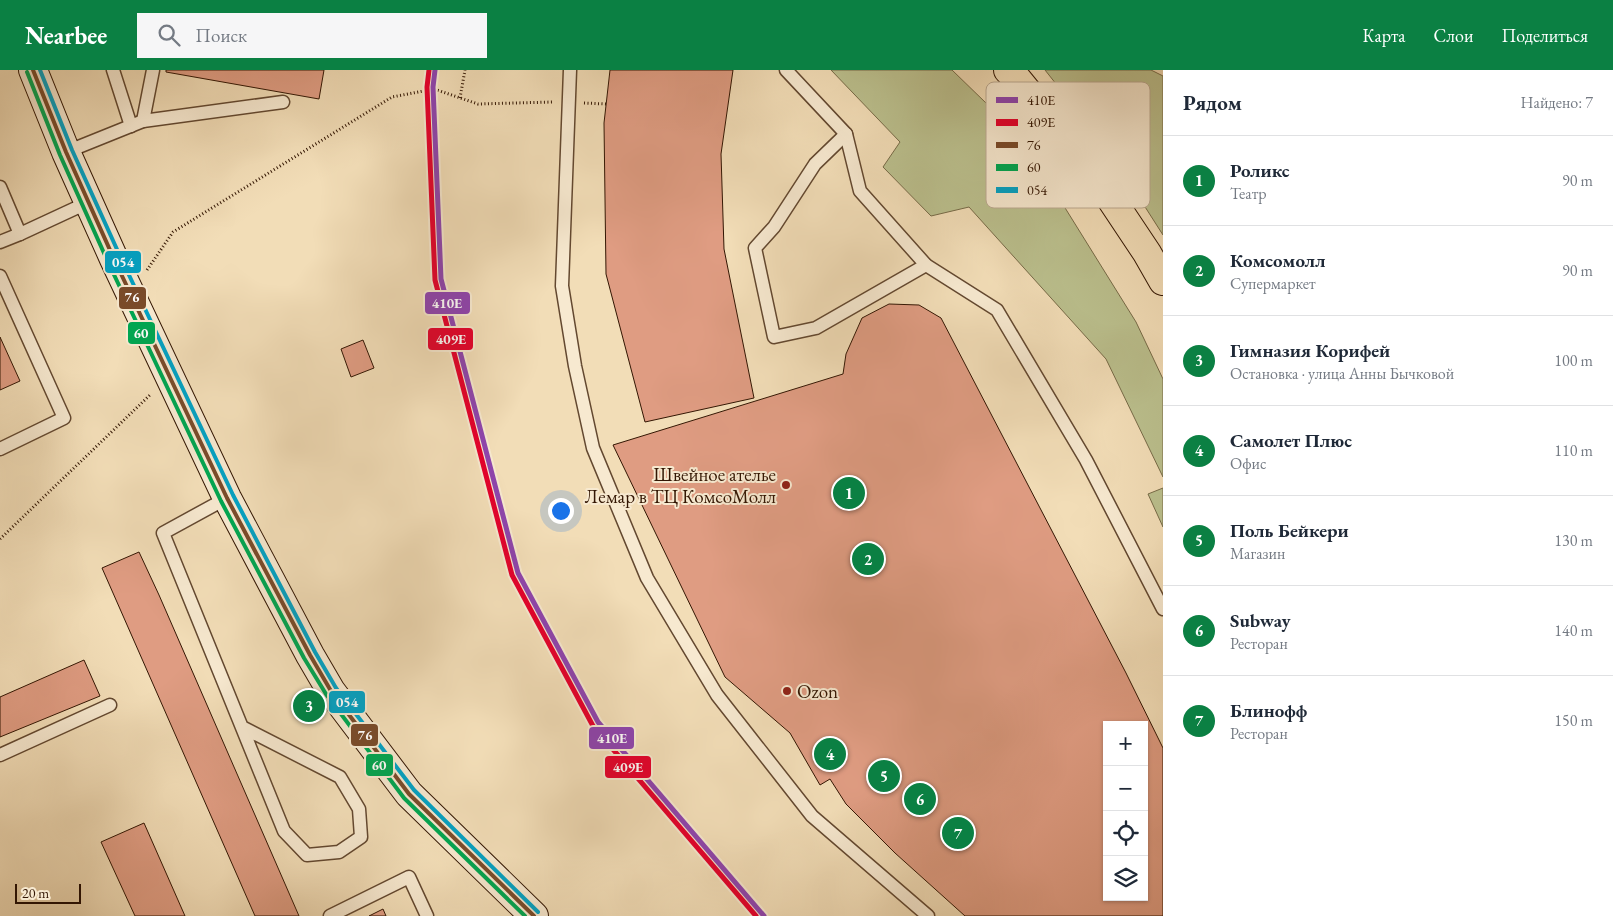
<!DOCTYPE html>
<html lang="ru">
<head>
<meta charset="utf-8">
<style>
  :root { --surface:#fff; --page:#f6f6f7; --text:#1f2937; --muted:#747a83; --line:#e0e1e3; --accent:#0b8043 }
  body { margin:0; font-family:"EB Garamond",serif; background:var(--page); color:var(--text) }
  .controls { position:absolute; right:15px; bottom:15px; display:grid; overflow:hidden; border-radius:0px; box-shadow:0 1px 4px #0004 }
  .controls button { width:45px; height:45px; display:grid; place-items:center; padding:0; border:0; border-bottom:1px solid var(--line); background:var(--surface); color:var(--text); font:25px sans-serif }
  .scale { position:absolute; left:15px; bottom:12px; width:66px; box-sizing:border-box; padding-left:5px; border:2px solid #331603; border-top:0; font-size:14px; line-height:18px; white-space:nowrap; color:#331603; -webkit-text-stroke:4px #f7e9d0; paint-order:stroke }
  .you { position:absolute; left:560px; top:440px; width:18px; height:18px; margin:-12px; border:4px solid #fff; border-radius:50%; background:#1a73e8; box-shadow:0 0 0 8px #1a73e833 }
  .badge { display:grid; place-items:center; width:32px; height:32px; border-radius:50%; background:var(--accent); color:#fff; font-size:16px; font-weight:700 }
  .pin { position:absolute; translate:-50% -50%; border:2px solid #fff; box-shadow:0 1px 5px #0006 }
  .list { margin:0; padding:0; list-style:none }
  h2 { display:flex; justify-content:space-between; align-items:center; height:65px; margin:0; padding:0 20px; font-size:21px }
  h2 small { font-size:16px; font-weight:400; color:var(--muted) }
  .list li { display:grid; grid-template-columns:32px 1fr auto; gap:15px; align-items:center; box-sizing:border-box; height:90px; padding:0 20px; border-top:1px solid var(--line) }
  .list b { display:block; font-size:19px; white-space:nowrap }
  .list p { margin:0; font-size:16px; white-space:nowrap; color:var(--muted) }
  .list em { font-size:16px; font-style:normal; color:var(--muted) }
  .icon { flex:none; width:28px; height:28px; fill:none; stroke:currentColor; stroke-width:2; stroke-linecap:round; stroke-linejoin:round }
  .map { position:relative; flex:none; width:1163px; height:846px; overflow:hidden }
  header { display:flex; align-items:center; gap:30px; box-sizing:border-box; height:70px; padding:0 25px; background:var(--accent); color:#fff }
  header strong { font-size:24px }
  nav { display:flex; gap:28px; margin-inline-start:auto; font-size:18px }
  .search { width:350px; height:45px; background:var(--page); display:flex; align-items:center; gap:12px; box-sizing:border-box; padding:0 18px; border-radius:0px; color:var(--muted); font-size:19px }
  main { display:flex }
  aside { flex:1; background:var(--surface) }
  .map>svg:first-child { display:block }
  .green { fill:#bbc08e; stroke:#776b48 }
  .building { fill:#df9c82; stroke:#331603; fill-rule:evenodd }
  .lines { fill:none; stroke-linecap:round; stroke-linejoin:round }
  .lane-casing { stroke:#634830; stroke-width:15 }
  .secondary-casing { stroke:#331603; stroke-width:30 }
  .primary-casing { stroke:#331603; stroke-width:30 }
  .path { stroke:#331603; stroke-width:3; stroke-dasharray:1 2.5; stroke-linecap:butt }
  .lane { stroke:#f7e9d0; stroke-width:12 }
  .secondary { stroke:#f7e9d0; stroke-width:28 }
  .primary { stroke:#f2ddb7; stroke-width:28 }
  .bus-1-casing { stroke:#f7e9d0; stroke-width:8 }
  .bus-2-casing { stroke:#f7e9d0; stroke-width:8 }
  .bus-3-casing { stroke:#f7e9d0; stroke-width:8 }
  .bus-1 { stroke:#7a4b2a; stroke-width:4 }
  .bus-2 { stroke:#00a651; stroke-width:4 }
  .bus-3 { stroke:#03a2c4; stroke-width:4 }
  .rail-1-casing { stroke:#f7e9d0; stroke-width:9 }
  .rail-2-casing { stroke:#f7e9d0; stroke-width:9 }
  .rail-1 { stroke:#8e44ad; stroke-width:5 }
  .rail-2 { stroke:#e4002b; stroke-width:5 }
  .poi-dot { fill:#8f2418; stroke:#f7e9d0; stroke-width:2 }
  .labels { text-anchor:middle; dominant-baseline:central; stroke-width:4; stroke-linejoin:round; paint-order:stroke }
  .poi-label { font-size:19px; fill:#331603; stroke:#f7e9d0; text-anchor:end }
  .key { fill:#f7e9d0; stroke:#bcaa92; stroke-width:1 }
  .key-label { font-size:14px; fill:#331603 }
  .line-badge { stroke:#f7e9d0; stroke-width:2 }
  .badge-label { font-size:14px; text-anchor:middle; font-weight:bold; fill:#fff }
</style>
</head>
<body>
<header>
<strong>Nearbee</strong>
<div class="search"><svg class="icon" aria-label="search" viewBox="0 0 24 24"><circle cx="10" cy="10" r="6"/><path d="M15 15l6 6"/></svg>Поиск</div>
<nav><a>Карта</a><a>Слои</a><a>Поделиться</a></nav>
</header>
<main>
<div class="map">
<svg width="1163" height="846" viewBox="0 0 1163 846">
  <rect width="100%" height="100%" fill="#f2ddb7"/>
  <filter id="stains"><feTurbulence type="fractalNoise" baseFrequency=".004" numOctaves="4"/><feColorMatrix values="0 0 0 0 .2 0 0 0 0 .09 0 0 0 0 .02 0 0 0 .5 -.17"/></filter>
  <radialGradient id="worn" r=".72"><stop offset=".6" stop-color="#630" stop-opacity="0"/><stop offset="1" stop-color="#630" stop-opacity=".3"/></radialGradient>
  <g class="green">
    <path d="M831,0H952L1021,67L1136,252L1163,309V407L1106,289L969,137L931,146L883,97L900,72Z"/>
    <path d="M1045,0H1151L1163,6V165L1110,82Z"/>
    <path d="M1163,418V457L1148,424Z"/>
  </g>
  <g class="building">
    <path d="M166,0H324L319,29L166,2Z"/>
    <path d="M610,0H733L721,84L724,179L754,328L645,352L606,204L604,53Z"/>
    <path d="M889,234L919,235L941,248L1126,603L1163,678V846H965L895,783L846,734L830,709L820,715L790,663L725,607L613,375L843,304L846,284L862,248ZM1107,655H1144V827H1107Z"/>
    <path d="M0,267L20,311L0,320Z"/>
    <path d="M363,270L374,298L351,307L341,279Z"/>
    <path d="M139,482L159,525L299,846H255L102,498Z"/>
    <path d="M84,590L100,626L0,667V627Z"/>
    <path d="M144,753L185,846H135L101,772Z"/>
    <path d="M383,839L386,846H369Z"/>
  </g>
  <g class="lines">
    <defs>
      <g id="lane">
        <path d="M113,0L131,56"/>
        <path d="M570,0L562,216L575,296L593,378L647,508L717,625L812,746L928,846"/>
        <path d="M786,0L846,64L860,121L926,195L997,240L1086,390L1163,539"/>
        <path d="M143,51L153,0"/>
        <path d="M846,64L815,94L774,157L755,178L774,267L816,258L926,195"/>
        <path d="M66,82L143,51L283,32"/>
        <path d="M0,117L20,164L0,172"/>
        <path d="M20,164L89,132"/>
        <path d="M0,206L64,348L0,379"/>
        <path d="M227,428L163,463L284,761L307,785L339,782L361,767L359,739L340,707L242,657"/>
        <path d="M0,685L110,635"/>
        <path d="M330,846L409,807L427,846"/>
      </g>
      <path id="secondary" d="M33,0L66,82L114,189L227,428L310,585L331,621L409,724L534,846"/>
      <path id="primary" d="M1008,0L1017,9L1093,102L1147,183L1163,211"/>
    </defs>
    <use href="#lane" class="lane-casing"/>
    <use href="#secondary" class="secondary-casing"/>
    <use href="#primary" class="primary-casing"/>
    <g class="path">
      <path d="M460,28L465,0"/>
      <path d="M584,33L606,34"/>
      <path d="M147,200L173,162L392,27L434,19L478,34L553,32"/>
      <path d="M0,469L151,324"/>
    </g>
    <use href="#lane" class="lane"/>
    <use href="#secondary" class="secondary"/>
    <use href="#primary" class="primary"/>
    <defs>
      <path id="bus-1" d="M33,0L66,82L114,189L227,428L310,585L331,621L409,724L534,846"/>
      <path id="bus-2" d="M27,2L60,85L108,192L221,431L304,588L326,624L404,728L525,846"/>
      <path id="bus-3" d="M40,0L72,80L120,186L233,425L315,582L336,618L414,720L538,842"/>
    </defs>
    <use href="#bus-1" class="bus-1-casing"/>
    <use href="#bus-2" class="bus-2-casing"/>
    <use href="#bus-3" class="bus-3-casing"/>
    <use href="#bus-1" class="bus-1"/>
    <use href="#bus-2" class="bus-2"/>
    <use href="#bus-3" class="bus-3"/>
    <defs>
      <path id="rail-1" d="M435,0L433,17L441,209L518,503L598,652L764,846"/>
      <path id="rail-2" d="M429,0L427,17L435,210L512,505L593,656L756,846"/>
    </defs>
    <use href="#rail-1" class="rail-1-casing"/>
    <use href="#rail-2" class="rail-2-casing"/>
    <use href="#rail-1" class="rail-1"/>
    <use href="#rail-2" class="rail-2"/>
  </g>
  <g class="poi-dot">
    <circle cx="786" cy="415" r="5"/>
    <circle cx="787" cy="621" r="5"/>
  </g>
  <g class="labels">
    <g class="poi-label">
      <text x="776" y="404">Швейное ателье<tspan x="776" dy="22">Лемар в ТЦ КомсоМолл</tspan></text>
      <text x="797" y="621" text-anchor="start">Ozon</text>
    </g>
  </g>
  <rect x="986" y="12" width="164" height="126" rx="8" class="key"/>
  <rect x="996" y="27" width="22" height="6" fill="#8e44ad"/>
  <rect x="996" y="49" width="22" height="7" fill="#e4002b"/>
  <rect x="996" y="72" width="22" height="6" fill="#7a4b2a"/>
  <rect x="996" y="94" width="22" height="7" fill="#00a651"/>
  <rect x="996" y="117" width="22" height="6" fill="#03a2c4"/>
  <g class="key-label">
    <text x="1027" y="35">410E</text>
    <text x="1027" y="57">409E</text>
    <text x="1027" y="80">76</text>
    <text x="1027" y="102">60</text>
    <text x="1027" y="125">054</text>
  </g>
  <g class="line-badge">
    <rect x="104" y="180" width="38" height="24" rx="5" fill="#03a2c4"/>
    <rect x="118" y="216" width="29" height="24" rx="5" fill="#7a4b2a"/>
    <rect x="424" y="221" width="47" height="24" rx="5" fill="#8e44ad"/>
    <rect x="127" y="251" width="29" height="24" rx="5" fill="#00a651"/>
    <rect x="427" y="257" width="47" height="24" rx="5" fill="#e4002b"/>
    <rect x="328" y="620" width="38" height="24" rx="5" fill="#03a2c4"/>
    <rect x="350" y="653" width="29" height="24" rx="5" fill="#7a4b2a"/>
    <rect x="588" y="656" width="47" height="24" rx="5" fill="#8e44ad"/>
    <rect x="365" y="683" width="29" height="24" rx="5" fill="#00a651"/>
    <rect x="604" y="685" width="48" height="24" rx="5" fill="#e4002b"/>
  </g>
  <g class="badge-label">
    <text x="123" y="197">054</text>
    <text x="132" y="232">76</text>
    <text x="447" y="238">410E</text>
    <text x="141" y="268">60</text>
    <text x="451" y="274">409E</text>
    <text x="347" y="637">054</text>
    <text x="365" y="670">76</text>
    <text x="612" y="673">410E</text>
    <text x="379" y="700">60</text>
    <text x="628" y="702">409E</text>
  </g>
  <rect width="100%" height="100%" filter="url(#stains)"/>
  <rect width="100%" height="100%" fill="url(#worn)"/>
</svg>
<div class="controls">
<button>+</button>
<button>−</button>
<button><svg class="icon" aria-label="locate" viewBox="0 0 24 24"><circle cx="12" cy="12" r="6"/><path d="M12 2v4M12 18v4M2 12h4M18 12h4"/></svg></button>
<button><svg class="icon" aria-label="layers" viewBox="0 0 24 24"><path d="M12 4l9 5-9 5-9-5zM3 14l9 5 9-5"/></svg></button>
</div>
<div class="scale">20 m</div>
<div class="you"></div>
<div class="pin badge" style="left:849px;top:423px">1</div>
<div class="pin badge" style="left:868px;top:489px">2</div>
<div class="pin badge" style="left:309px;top:636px">3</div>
<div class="pin badge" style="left:830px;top:684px">4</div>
<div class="pin badge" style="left:884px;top:706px">5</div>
<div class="pin badge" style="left:920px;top:729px">6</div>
<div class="pin badge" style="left:958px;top:763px">7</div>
</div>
<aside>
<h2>Рядом<small>Найдено: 7</small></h2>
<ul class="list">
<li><span class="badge">1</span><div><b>Роликс</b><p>Театр</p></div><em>90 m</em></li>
<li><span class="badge">2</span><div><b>Комсомолл</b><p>Супермаркет</p></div><em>90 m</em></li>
<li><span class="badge">3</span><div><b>Гимназия Корифей</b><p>Остановка · улица Анны Бычковой</p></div><em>100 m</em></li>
<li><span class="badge">4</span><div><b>Самолет Плюс</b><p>Офис</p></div><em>110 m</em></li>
<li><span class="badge">5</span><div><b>Поль Бейкери</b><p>Магазин</p></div><em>130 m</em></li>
<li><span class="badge">6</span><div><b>Subway</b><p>Ресторан</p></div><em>140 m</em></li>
<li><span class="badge">7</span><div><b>Блинофф</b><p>Ресторан</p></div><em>150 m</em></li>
</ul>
</aside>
</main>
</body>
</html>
